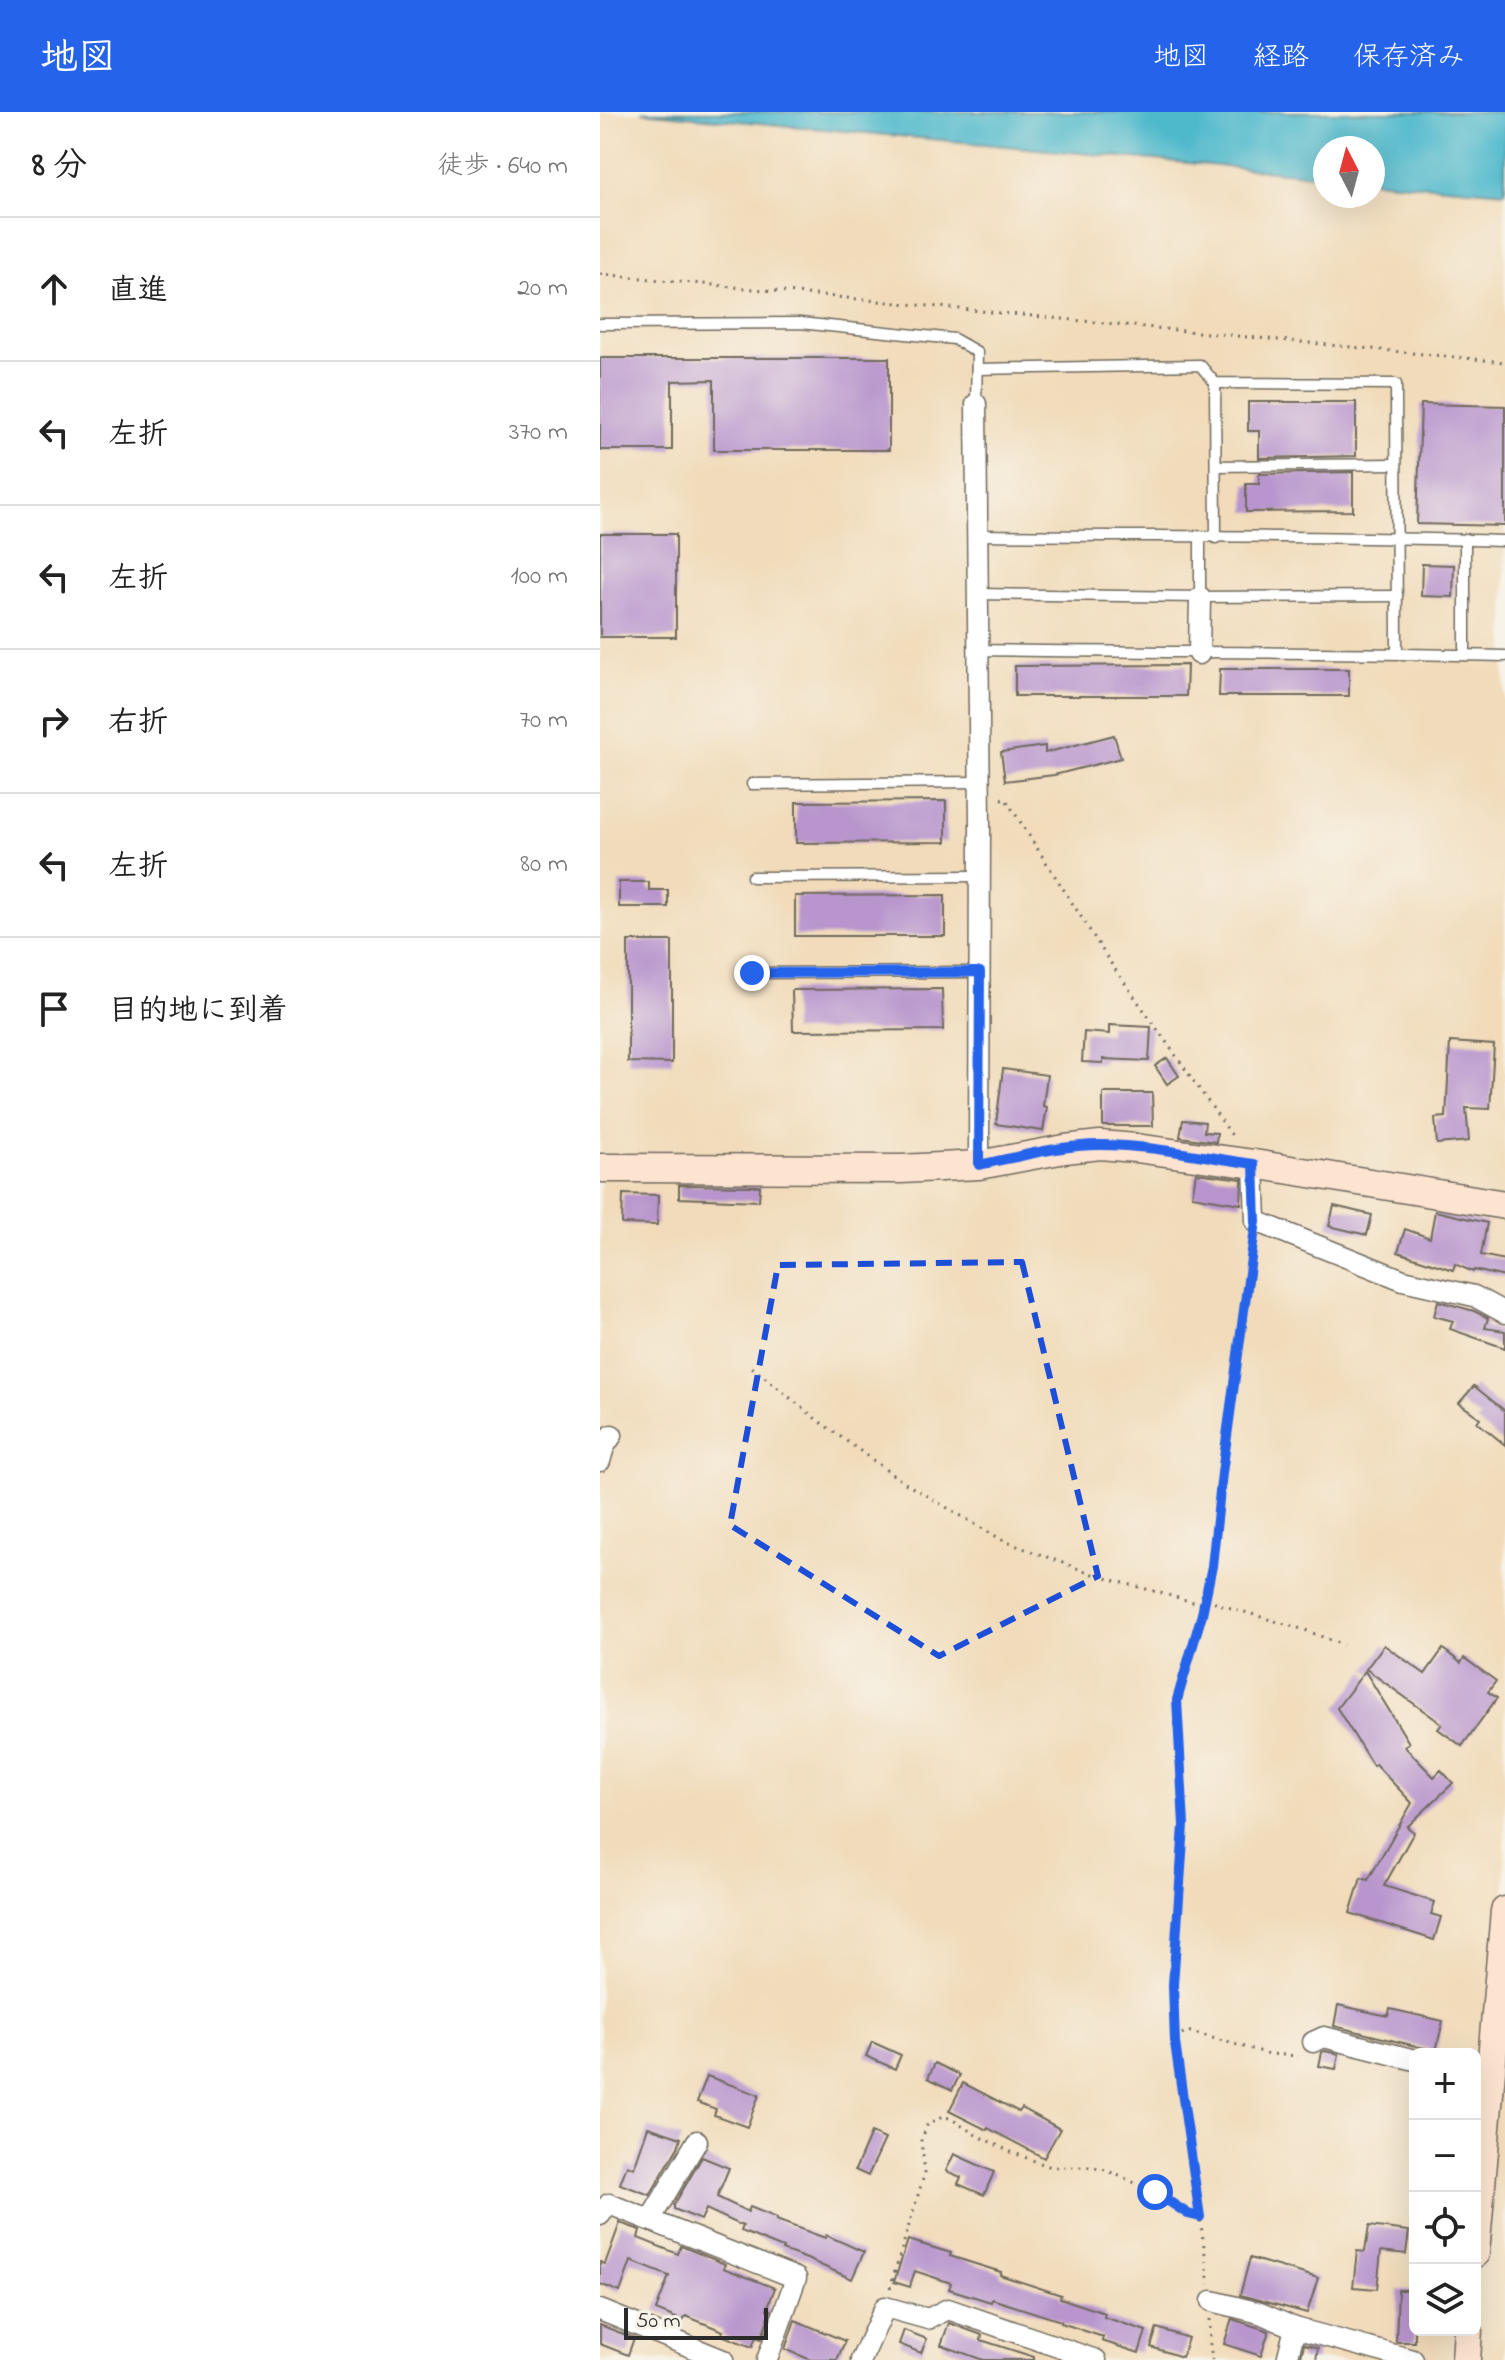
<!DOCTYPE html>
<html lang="ja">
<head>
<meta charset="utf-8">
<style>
  :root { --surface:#fff; --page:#f6f6f6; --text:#222; --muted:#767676; --line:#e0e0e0; --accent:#2563eb }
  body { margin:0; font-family:"Indie Flower","Klee One",sans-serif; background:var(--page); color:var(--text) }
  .controls { position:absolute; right:24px; bottom:24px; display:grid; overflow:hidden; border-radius:12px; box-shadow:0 8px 32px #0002 }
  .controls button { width:72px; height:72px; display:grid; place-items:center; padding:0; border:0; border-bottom:2px solid var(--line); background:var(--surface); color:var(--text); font:40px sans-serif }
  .compass { position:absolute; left:713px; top:24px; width:72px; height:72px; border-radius:50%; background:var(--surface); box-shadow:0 8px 32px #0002; rotate:354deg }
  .scale { position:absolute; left:24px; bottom:20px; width:144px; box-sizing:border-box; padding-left:8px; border:4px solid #2b2b2b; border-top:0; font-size:22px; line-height:28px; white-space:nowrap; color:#2b2b2b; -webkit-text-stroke:6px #f7f3e8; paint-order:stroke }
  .stop { position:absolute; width:24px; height:24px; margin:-18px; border:6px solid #2563eb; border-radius:50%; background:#fff }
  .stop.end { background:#2563eb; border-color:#fff; box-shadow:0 2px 8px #0008 }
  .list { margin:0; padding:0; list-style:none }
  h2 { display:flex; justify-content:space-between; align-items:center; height:104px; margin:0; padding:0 32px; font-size:34px }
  h2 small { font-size:26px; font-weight:400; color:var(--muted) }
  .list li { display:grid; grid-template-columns:52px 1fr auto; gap:24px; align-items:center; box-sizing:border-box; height:144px; padding:0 32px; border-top:2px solid var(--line) }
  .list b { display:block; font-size:30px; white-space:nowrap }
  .list em { font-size:26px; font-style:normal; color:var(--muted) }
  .icon { flex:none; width:44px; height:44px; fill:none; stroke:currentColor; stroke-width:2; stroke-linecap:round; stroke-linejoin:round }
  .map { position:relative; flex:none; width:905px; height:2248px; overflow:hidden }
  header { display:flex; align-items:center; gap:48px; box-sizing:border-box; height:112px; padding:0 40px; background:var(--accent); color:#fff }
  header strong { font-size:38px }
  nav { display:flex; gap:44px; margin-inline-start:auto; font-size:28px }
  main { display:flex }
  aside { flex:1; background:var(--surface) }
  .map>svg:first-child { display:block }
  .water { fill:#4fb9cc; stroke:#3d727c; stroke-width:2 }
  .building { fill:#b895cd }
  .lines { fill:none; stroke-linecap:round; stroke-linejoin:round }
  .lane-casing { stroke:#70695d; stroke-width:13 }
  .street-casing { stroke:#70695d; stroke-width:23 }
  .secondary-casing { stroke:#70695d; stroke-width:31 }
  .path { stroke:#70695d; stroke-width:3; stroke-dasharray:2 6; stroke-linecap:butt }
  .lane { stroke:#fff; stroke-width:10 }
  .street { stroke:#fff; stroke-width:20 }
  .secondary { stroke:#fde4d1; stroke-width:28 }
  .route { stroke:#2563eb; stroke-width:10 }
  .marked { fill:none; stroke:#1d4ed8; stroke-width:6; stroke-dasharray:16 10; stroke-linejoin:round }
</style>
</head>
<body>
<header>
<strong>地図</strong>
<nav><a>地図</a><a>経路</a><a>保存済み</a></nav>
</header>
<main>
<aside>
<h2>8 分<small>徒歩 · 640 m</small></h2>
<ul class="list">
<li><svg class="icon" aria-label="ahead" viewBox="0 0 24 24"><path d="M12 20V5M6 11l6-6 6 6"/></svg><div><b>直進</b></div><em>20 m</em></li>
<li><svg class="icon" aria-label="left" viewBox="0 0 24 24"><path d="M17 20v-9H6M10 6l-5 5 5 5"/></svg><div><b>左折</b></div><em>370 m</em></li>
<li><svg class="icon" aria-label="left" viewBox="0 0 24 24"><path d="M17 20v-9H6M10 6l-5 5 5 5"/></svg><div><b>左折</b></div><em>100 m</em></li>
<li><svg class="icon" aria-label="right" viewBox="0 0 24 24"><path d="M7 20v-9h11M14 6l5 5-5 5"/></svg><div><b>右折</b></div><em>70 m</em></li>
<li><svg class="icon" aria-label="left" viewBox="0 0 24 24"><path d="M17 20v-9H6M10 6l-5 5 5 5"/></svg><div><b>左折</b></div><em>80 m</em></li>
<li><svg class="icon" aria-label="arrive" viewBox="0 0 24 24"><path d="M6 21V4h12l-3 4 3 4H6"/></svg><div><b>目的地に到着</b></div></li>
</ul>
</aside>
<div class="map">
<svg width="905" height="2248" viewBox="0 0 905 2248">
  <rect width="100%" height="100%" fill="#f7f3e8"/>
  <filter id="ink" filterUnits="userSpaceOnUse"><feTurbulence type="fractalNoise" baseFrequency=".0125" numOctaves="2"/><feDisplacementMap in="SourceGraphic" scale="16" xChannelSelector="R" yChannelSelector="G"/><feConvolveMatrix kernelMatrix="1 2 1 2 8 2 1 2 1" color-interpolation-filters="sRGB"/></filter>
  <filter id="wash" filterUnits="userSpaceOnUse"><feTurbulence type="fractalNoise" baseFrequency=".006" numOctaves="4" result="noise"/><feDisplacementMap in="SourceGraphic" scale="32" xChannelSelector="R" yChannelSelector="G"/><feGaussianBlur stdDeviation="1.8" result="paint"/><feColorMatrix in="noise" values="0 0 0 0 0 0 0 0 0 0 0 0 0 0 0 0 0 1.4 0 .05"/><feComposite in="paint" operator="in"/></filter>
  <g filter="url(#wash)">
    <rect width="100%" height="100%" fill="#f1dbba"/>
    <path class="water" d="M41,0H905V80L773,69V36H725V64Z"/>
    <g id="blocks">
      <g class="building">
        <path d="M0,246H289V338H114V268L72,269V338H0Z"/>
        <path d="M648,290H756V344L659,346V319H648Z"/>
        <path d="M821,292L905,294V414L817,412Z"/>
        <path d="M753,360V399L646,400V372H659V362Z"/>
        <rect x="0" y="422" width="76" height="103"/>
        <path d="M822,452L854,453L853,485L821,484Z"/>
        <path d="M587,553L586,584H415V554Z"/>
        <path d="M620,557H749V584H619Z"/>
        <path d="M514,623L521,646L454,663L405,669L401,640L445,634V641Z"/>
        <path d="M346,689V730L196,731V690Z"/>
        <path d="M19,770H49V778H68V795H19Z"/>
        <path d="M345,783V824H195V784Z"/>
        <path d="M28,829H72V951L28,950Z"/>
        <path d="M342,877L343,918L193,919L192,878Z"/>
        <path d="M509,913L551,915L549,949L503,947V951L482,950L484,920L509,922Z"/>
        <path d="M850,930L894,933L890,997L866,996L869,1029L837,1032L835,1006L846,1005Z"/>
        <path d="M567,946L579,964L567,972L555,954Z"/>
        <path d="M403,957L447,963L443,994L447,995L443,1019L396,1012Z"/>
        <path d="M503,981H552L553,1014H503Z"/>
        <path d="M583,1008L605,1010L604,1020L617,1021L616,1030L580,1025Z"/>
        <path d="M596,1061L642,1067L641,1092L592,1084Z"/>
        <path d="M79,1073L160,1074L159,1089L79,1086Z"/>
        <path d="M23,1082L58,1083L57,1113L22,1112Z"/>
        <path d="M734,1094L772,1103L767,1123L729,1114Z"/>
        <path d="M835,1099L887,1111L881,1143L905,1148V1165L874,1158L873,1160L855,1152L853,1158L798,1140L805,1117L830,1126Z"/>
        <path d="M838,1189L874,1199L888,1206L885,1216L905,1219V1236L850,1217L853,1209L834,1204Z"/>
        <path d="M874,1274L905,1299V1333L877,1310L880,1306L859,1291Z"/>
        <path d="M784,1533L825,1562L843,1537L861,1551L864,1546L896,1569L888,1580L897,1586L862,1634L838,1617L842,1612L766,1557Z"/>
        <path d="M765,1559L809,1631L804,1634L834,1665L841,1658L853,1671L807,1715L814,1720L784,1774L835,1790L831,1802L841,1805L834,1828L750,1801L761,1766L768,1768L812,1691L775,1652L773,1654L737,1596Z"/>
        <path d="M738,1893L788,1904L790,1897L843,1909L836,1939L734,1914Z"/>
        <path d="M272,1930L301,1943L295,1957L266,1944Z"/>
        <path d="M725,1939L739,1942L736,1957L719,1954L722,1940Z"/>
        <path d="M335,1951L360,1963L352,1978L328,1966Z"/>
        <path d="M107,1964L159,1983L147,2015L114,2003L116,1997L97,1990Z"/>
        <path d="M363,1971L419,2000L422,1996L460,2017L444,2046L388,2016L387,2018L349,1999Z"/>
        <path d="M48,2015L81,2026L78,2035L50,2083L20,2072L27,2053L34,2056Z"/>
        <path d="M271,2021L285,2027L268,2064L255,2058Z"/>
        <path d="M354,2042L394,2060L384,2083L358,2072L361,2065L346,2059Z"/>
        <path d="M102,2045L129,2056L117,2085L148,2100L150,2095L177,2106L176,2108L225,2126L226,2123L264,2140L252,2167L207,2147L182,2138L183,2136L141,2119L143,2114L106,2097L101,2108L74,2097V2093Z"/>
        <path d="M20,2111L40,2118L38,2126L78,2142L81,2134L125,2152L123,2156L175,2176L167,2197L171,2198L161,2227L156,2225L152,2235L121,2223L123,2219L86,2204L83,2209L56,2198L69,2164L31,2149L20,2180L0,2172V2150L5,2152Z"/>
        <path d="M769,2114L809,2119L806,2142L781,2139L777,2177L753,2175L757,2139L765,2140Z"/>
        <path d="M308,2128L351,2141L350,2144L401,2160L400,2163L461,2183L460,2186L505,2201L504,2205L546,2219L539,2241L502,2229L503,2225L461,2211V2209L392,2187L391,2190L349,2177L351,2171L315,2159L310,2175L294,2170Z"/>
        <path d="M650,2146L718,2166L707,2201L640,2183Z"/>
        <path d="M798,2178H815V2230H796Z"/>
        <path d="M632,2207L669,2219L661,2244L624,2232Z"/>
        <path d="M195,2208L245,2229L237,2248H211L185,2237Z"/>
        <path d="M349,2211L382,2223L381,2228L434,2245V2248H383L341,2233Z"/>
        <path d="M0,2213L34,2226L28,2243L0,2232Z"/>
        <path d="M557,2216L588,2226L582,2245L551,2235Z"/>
        <path d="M304,2218L327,2227L321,2241L299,2232Z"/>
        <path d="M704,2232L718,2236L716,2248H700Z"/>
      </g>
    </g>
  </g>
  <g filter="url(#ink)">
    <use href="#blocks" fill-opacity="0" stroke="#70695d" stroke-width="2"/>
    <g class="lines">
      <defs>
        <g id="lane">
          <path d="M0,212L200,211L354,227L377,240L376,292"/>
          <path d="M377,257L600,253L615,271L796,272L797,541"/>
          <path d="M615,271L616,426"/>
          <path d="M616,354L795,352"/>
          <path d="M376,423C553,425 729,423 905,429"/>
          <path d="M600,426V485"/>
          <path d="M377,482L600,485L797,484"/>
          <path d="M378,538C554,541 729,539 905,544"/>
          <path d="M865,543V427"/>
          <path d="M152,672L379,670"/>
          <path d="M152,765L379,764"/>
          <path d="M152,861L380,860"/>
        </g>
        <g id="street">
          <path d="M376,292L380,711L379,1053"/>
          <path d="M599,542L600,485"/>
          <path d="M654,1052L656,1109L803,1168L874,1184L905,1201"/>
          <path d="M0,1349L4,1335L12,1323"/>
          <path d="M713,1930L724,1925L815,1948"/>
          <path d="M0,2103L9,2092L196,2166L167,2248"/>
          <path d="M50,2108L97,2029"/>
          <path d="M612,2189L660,2201L695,2216L813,2248"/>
          <path d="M0,2198L123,2248"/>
          <path d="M261,2248L285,2195L328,2207L348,2197L496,2248"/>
          <path d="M687,2248L695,2216"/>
        </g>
        <g id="secondary">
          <path d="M0,1056L301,1057L379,1053L465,1037L500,1033L536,1036L654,1052L905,1093"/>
          <path d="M875,2141L905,1799"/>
          <path d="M866,2248L868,2218"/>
        </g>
      </defs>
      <use href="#lane" class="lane-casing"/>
      <use href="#street" class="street-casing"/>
      <use href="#secondary" class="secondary-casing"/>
      <g class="path">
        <path d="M0,162L905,250"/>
        <path d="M401,687L405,686L510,850L633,1025"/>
        <path d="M152,1255L216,1307L303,1370L404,1429L495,1463L604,1493"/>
        <path d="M607,1486L621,1493L705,1518L743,1533"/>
        <path d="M575,1926L587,1919L670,1942L698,1944"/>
        <path d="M600,2105L575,1931L573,1873L584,1713L577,1588L602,1502L612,1454L653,1130"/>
        <path d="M290,2176L325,2060L321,2029L328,2011L343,2005L350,2006L376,2023L411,2040L451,2055H489L506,2058L555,2080L588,2102L600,2105L609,2172"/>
        <path d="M610,2207V2234L612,2248"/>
      </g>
      <use href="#lane" class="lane"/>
      <use href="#street" class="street"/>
      <use href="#secondary" class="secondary"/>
    </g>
  </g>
  <g class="lines" filter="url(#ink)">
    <path class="route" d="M152,861L380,860L379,1053C418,1045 460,1033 500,1033C550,1033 604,1045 654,1052L656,1109L622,1361L612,1454L602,1502L577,1588L584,1713L573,1873L575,1931L600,2105L588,2102L555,2080"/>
  </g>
  <path class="marked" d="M422,1150L498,1464L339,1544L130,1413L178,1153Z"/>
</svg>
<div class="controls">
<button>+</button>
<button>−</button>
<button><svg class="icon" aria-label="locate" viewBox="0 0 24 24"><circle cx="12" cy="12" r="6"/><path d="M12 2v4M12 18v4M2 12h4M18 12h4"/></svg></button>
<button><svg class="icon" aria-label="layers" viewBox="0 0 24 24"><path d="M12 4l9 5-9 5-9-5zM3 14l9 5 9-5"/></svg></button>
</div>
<svg class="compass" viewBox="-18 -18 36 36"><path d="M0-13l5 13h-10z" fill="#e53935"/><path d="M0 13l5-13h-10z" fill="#767676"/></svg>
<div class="scale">50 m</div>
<div class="stop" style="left:555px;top:2080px"></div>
<div class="stop end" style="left:152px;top:861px"></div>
</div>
</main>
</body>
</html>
